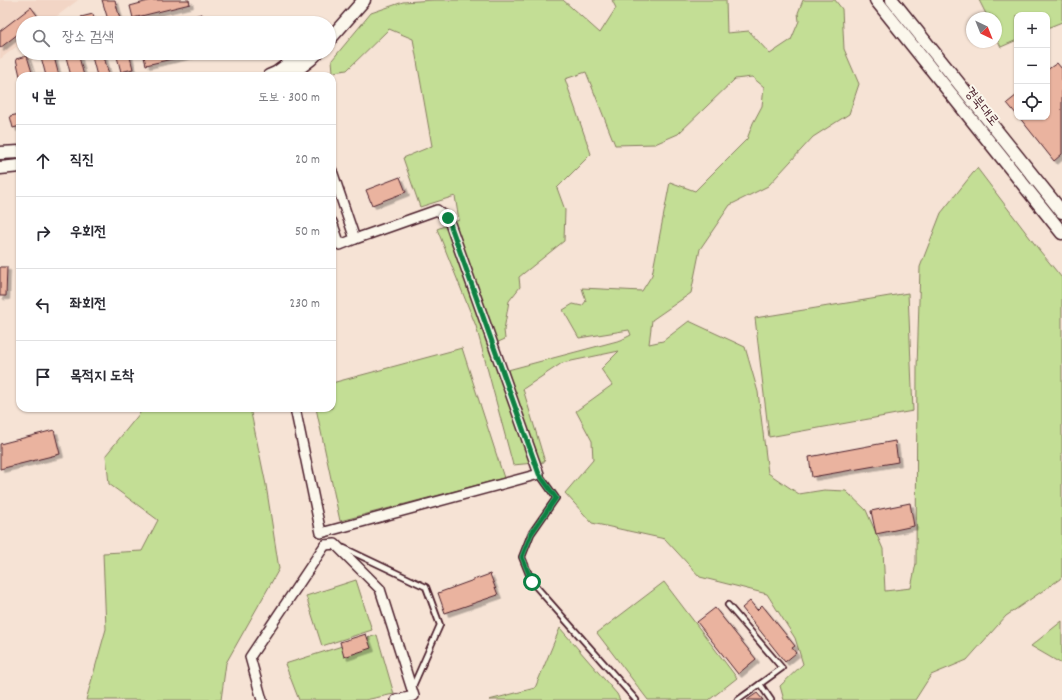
<!DOCTYPE html>
<html lang="ko">
<head>
<meta charset="utf-8">
<style>
  :root { --surface:#fff; --page:#f7f7f7; --text:#2b2b33; --muted:#7c7c81; --line:#e1e1e2 }
  body { margin:0; font-family:Dekko,"Poor Story",sans-serif; background:var(--page); color:var(--text) }
  .controls { position:absolute; right:12px; top:12px; display:grid; overflow:hidden; border-radius:8px; box-shadow:0 1px 3px #0004 }
  .controls button { width:36px; height:36px; display:grid; place-items:center; padding:0; border:0; border-bottom:1px solid var(--line); background:var(--surface); color:var(--text); font:20px sans-serif }
  .compass { position:absolute; left:966px; top:12px; width:36px; height:36px; border-radius:50%; background:var(--surface); box-shadow:0 1px 3px #0004; rotate:137deg }
  .stop { position:absolute; width:12px; height:12px; margin:-9px; border:3px solid #0b8043; border-radius:50%; background:#fff }
  .stop.end { background:#0b8043; border-color:#fff; box-shadow:0 1px 4px #0008 }
  .list { margin:0; padding:0; list-style:none }
  h2 { display:flex; justify-content:space-between; align-items:center; height:52px; margin:0; padding:0 16px; font-size:17px }
  h2 small { font-size:13px; font-weight:400; color:var(--muted) }
  .list li { display:grid; grid-template-columns:26px 1fr auto; gap:12px; align-items:center; box-sizing:border-box; height:72px; padding:0 16px; border-top:1px solid var(--line) }
  .list b { display:block; font-size:15px; white-space:nowrap }
  .list em { font-size:13px; font-style:normal; color:var(--muted) }
  .icon { flex:none; width:22px; height:22px; fill:none; stroke:currentColor; stroke-width:2; stroke-linecap:round; stroke-linejoin:round }
  .map { position:relative; flex:none; width:1062px; height:700px; overflow:hidden }
  .search { position:absolute; background:var(--surface); box-shadow:0 1px 3px #0004; left:16px; top:16px; width:320px; height:44px; display:flex; align-items:center; gap:10px; box-sizing:border-box; padding:0 14px; border-radius:22px; color:var(--muted); font-size:15px }
  .panel { position:absolute; background:var(--surface); box-shadow:0 1px 3px #0004; left:16px; top:72px; width:320px; height:340px; border-radius:12px }
  .map>svg:first-child { display:block }
  .built { fill:#f2d5c5 }
  .green { fill:#c3de95; stroke:#867e60; fill-rule:evenodd }
  .building { fill:#eab39f; stroke:#4a1f2b; filter:url(#shadow) }
  .lines { fill:none; stroke-linecap:round; stroke-linejoin:round }
  .service-casing { stroke:#4a1f2b; stroke-width:8 }
  .minor-casing { stroke:#4a1f2b; stroke-width:12 }
  .tertiary-casing { stroke:#4a1f2b; stroke-width:15 }
  .service { stroke:#fbf7ec; stroke-width:4.5 }
  .minor { stroke:#fbf7ec; stroke-width:9 }
  .tertiary { stroke:#fbf7ec; stroke-width:12 }
  .route { stroke:#0b8043; stroke-width:5 }
  .labels { text-anchor:middle; dominant-baseline:central; stroke-width:4; stroke-linejoin:round; paint-order:stroke }
  .street-label { font-size:14px; fill:#4a1f2b; stroke:#fbf7ec }
</style>
</head>
<body>
<div class="map">
<svg width="1062" height="700" viewBox="0 0 1062 700">
  <defs>
    <filter id="shadow"><feDropShadow dx="3.5" dy="3.5" stdDeviation="0" flood-color="#0004"/></filter>
  </defs>
  <rect width="100%" height="100%" fill="#f6e3d5"/>
  <filter id="ink" filterUnits="userSpaceOnUse"><feTurbulence type="fractalNoise" baseFrequency=".025" numOctaves="2"/><feDisplacementMap in="SourceGraphic" scale="8" xChannelSelector="R" yChannelSelector="G"/><feConvolveMatrix kernelMatrix="1 2 1 2 8 2 1 2 1" color-interpolation-filters="sRGB"/></filter>
  <g filter="url(#ink)">
    <path class="built" d="M0,0H78L48,23H23V42L0,59Z"/>
    <g class="green">
      <path d="M434,0H563L600,33L616,8L612,0H726L727,33L749,31L770,54L791,40L799,21L798,13L803,0H835L842,9L844,49L859,84L849,114L813,137L768,186L730,205L700,249L691,293L652,320L649,344L663,341L689,321L745,347L758,392L768,473L799,494L824,490L846,491L866,510L883,549L885,591L911,588L916,563L917,368L920,267L941,213L977,168L1040,251L1062,278V576L1060,579L1006,616L967,660L931,675L915,700H784L780,686L803,664L795,638L767,594L700,577L665,539L592,523L565,493L593,460L592,441L576,411L612,385L601,369L619,351L562,363L523,389L545,462L513,465L476,326L437,229L459,220L455,196L420,207L403,158L432,146L413,39L389,29L347,70L333,72L332,60L371,13L403,2ZM586,72L615,145L655,144L678,134L735,79L752,77L764,87L762,106L753,123L747,139L695,191L670,182L652,275L642,291L582,288L586,301L582,306L573,304L563,310L579,338L629,330L631,335L621,340L504,371L494,344L505,339L504,330L509,301L520,287L519,277L564,241L565,210L557,188L591,154L565,79Z"/>
      <path d="M979,0H1062V22L1047,28V15H1017V40L1001,47L996,37V18H988Z"/>
      <path d="M908,293L913,411L769,437L755,318Z"/>
      <path d="M462,348L504,478L340,521L316,408H332V383Z"/>
      <path d="M144,408H250L266,485L279,569L226,663L221,700H86L106,629L103,553L142,551L158,520L109,484L106,455Z"/>
      <path d="M356,580L372,630L322,646L306,596Z"/>
      <path d="M664,582L737,678L709,700H648L597,633Z"/>
      <path d="M1062,621V664L1031,646Z"/>
      <path d="M560,628L617,694L620,700H489L535,688Z"/>
      <path d="M377,635L394,694L365,700H299L285,664Z"/>
    </g>
    <g class="building">
      <path d="M102,0H115L121,23H109Z"/>
      <path d="M152,0H189L190,4L133,18L130,6Z"/>
      <path d="M31,7L39,18L33,23H23V30L0,48V31Z"/>
      <path d="M93,14L95,23H83L81,17Z"/>
      <path d="M202,14L205,23H165Z"/>
      <path d="M40,53H53L59,76H46Z"/>
      <path d="M65,53H78L84,76H71Z"/>
      <path d="M91,53H103L109,75L104,76H97Z"/>
      <path d="M116,53H129L133,69L121,72Z"/>
      <path d="M143,53H194V54L146,65Z"/>
      <path d="M27,56L33,76H20L16,59Z"/>
      <path d="M1057,63L1062,69V154L1054,161L1019,117H1047V70Z"/>
      <path d="M1017,95V115L1007,103Z"/>
      <path d="M20,114V126L13,128L10,116Z"/>
      <path d="M400,177L406,192L372,205L366,190Z"/>
      <path d="M0,267H7L6,296H0Z"/>
      <path d="M54,430L60,454L0,469V444Z"/>
      <path d="M895,441L898,462L812,477L809,457Z"/>
      <path d="M910,503L914,526L876,534L871,511Z"/>
      <path d="M490,574L498,595L445,613L438,593Z"/>
      <path d="M750,601L757,610L762,605L795,646L792,648L796,653L785,662L742,608Z"/>
      <path d="M715,608L756,659L738,674L697,622Z"/>
      <path d="M366,634L371,648L344,657L340,642Z"/>
      <path d="M757,693L763,700H747Z"/>
    </g>
    <g class="lines">
      <defs>
        <g id="service">
          <path d="M539,474L556,498L531,534L522,557L532,582L636,700"/>
          <path d="M344,548L426,587L440,625L413,686"/>
          <path d="M728,605L782,668L760,684"/>
          <path d="M738,700L760,684L771,700"/>
        </g>
        <g id="minor">
          <path d="M332,171L355,239L340,245L332,222"/>
          <path d="M295,408L321,533L539,474L448,218L437,210L355,239"/>
          <path d="M325,545L335,544L380,589L414,696L396,700"/>
          <path d="M262,700L250,657L325,545"/>
        </g>
        <g id="tertiary">
          <path d="M876,0L1062,233"/>
          <path d="M892,0L1062,212"/>
          <path d="M329,40L364,0"/>
          <path d="M269,76L276,73L303,53"/>
          <path d="M289,76L311,59L317,53"/>
          <path d="M0,153L20,152"/>
          <path d="M0,168L20,166"/>
        </g>
      </defs>
      <use href="#service" class="service-casing"/>
      <use href="#minor" class="minor-casing"/>
      <use href="#tertiary" class="tertiary-casing"/>
      <use href="#service" class="service"/>
      <use href="#minor" class="minor"/>
      <use href="#tertiary" class="tertiary"/>
    </g>
  </g>
  <g class="lines" filter="url(#ink)">
    <path class="route" d="M448,218L539,474L556,498L531,534L522,557L532,582"/>
  </g>
  <g class="labels">
    <g class="street-label">
      <text transform="translate(981 107) rotate(51)">경북대로</text>
    </g>
  </g>
</svg>
<div class="controls">
<button>+</button>
<button>−</button>
<button><svg class="icon" aria-label="locate" viewBox="0 0 24 24"><circle cx="12" cy="12" r="6"/><path d="M12 2v4M12 18v4M2 12h4M18 12h4"/></svg></button>
</div>
<svg class="compass" viewBox="-18 -18 36 36"><path d="M0-13l5 13h-10z" fill="#e53935"/><path d="M0 13l5-13h-10z" fill="#7c7c81"/></svg>
<div class="stop" style="left:532px;top:582px"></div>
<div class="stop end" style="left:448px;top:218px"></div>
<div class="search"><svg class="icon" aria-label="search" viewBox="0 0 24 24"><circle cx="10" cy="10" r="6"/><path d="M15 15l6 6"/></svg>장소 검색</div>
<section class="panel">
<h2>4 분<small>도보 · 300 m</small></h2>
<ul class="list">
<li><svg class="icon" aria-label="ahead" viewBox="0 0 24 24"><path d="M12 20V5M6 11l6-6 6 6"/></svg><div><b>직진</b></div><em>20 m</em></li>
<li><svg class="icon" aria-label="right" viewBox="0 0 24 24"><path d="M7 20v-9h11M14 6l5 5-5 5"/></svg><div><b>우회전</b></div><em>50 m</em></li>
<li><svg class="icon" aria-label="left" viewBox="0 0 24 24"><path d="M17 20v-9H6M10 6l-5 5 5 5"/></svg><div><b>좌회전</b></div><em>230 m</em></li>
<li><svg class="icon" aria-label="arrive" viewBox="0 0 24 24"><path d="M6 21V4h12l-3 4 3 4H6"/></svg><div><b>목적지 도착</b></div></li>
</ul>
</section>
</div>
</body>
</html>
